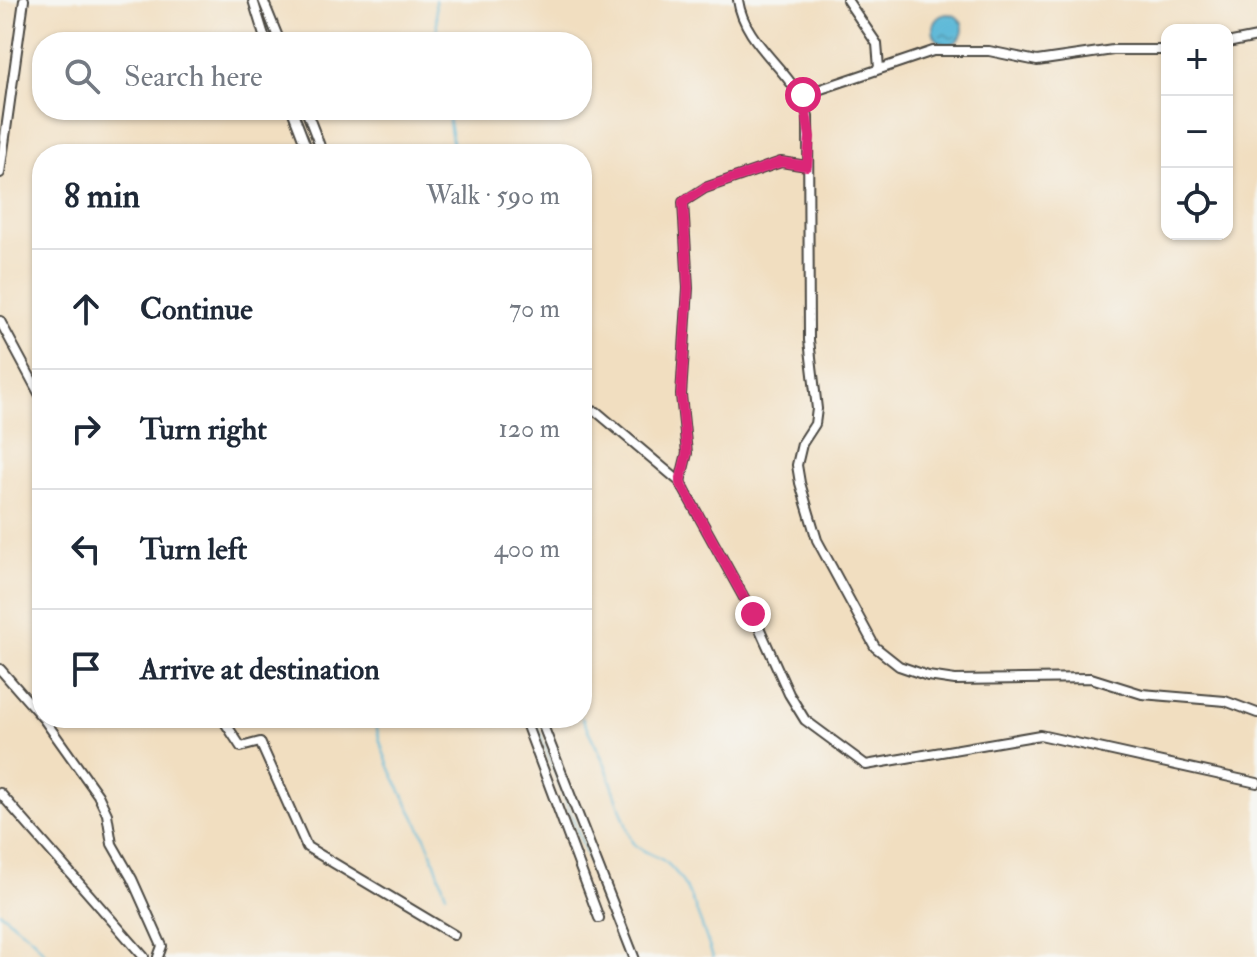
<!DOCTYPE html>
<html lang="en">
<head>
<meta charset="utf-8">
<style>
  :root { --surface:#fff; --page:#f6f6f7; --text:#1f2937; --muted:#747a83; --line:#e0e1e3 }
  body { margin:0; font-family:"IM FELL Double Pica",serif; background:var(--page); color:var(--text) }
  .controls { position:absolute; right:24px; top:24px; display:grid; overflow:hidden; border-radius:16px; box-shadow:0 2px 6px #0004 }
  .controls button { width:72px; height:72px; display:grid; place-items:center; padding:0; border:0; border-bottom:2px solid var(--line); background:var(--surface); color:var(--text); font:40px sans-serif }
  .stop { position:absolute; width:24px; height:24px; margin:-18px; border:6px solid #db2777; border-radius:50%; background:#fff }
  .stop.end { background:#db2777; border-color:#fff; box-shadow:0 2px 8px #0008 }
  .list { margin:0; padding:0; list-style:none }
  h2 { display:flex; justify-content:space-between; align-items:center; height:104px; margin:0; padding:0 32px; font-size:34px }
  h2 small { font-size:26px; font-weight:400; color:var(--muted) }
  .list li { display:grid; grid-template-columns:52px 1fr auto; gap:24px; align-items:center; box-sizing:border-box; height:120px; padding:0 32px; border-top:2px solid var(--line) }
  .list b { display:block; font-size:30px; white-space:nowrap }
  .list em { font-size:26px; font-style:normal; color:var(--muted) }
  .icon { flex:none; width:44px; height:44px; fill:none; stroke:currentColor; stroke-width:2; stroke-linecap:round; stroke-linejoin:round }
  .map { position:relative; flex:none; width:1257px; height:957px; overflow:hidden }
  .search { position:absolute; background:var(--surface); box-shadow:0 2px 6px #0004; left:32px; top:32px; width:560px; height:88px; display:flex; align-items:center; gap:20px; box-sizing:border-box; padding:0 28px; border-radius:32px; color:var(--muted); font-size:30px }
  .panel { position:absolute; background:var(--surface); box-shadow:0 2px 6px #0004; left:32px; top:144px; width:560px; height:584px; border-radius:32px }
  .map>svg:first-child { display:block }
  .water { fill:url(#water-ripples); stroke:#427181; stroke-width:2 }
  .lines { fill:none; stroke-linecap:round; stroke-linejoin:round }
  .stream { stroke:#59b7d7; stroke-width:2 }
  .minor-casing { stroke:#494641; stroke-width:12 }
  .minor { stroke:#fff; stroke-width:8 }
  .route { stroke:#db2777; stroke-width:10 }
</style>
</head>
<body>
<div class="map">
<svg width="1257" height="957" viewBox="0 0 1257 957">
  <defs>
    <pattern id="water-ripples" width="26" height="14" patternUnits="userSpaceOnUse" patternTransform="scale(2)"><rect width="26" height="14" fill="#59b7d7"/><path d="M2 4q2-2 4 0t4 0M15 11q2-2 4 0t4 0" fill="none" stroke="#4a95af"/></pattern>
  </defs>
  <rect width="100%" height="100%" fill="#f6f6f2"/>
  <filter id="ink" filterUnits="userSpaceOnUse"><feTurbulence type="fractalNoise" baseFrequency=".0125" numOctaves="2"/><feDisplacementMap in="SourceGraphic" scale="16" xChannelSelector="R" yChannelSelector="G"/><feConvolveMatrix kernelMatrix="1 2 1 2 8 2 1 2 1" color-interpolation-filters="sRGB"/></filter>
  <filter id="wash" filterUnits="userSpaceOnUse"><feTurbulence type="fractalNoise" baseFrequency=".006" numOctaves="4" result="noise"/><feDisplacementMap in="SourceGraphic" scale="32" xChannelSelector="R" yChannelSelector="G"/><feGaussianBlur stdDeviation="1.8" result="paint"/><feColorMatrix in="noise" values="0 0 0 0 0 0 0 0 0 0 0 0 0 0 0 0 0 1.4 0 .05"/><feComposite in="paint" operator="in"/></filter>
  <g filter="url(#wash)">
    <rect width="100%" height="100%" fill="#f1dec0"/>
    <circle class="water" cx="948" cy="29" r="15"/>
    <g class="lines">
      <g class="stream">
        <path d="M258,0L273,42"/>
        <path d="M435,0L438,42"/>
        <path d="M299,110L316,154"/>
        <path d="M447,110L453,146L458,154"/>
        <path d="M375,718C381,760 402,792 421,829C432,849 438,873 446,894"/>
        <path d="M534,718L626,957"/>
        <path d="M582,718L605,764L632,842C642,854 658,854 669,865C692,887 702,928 713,957"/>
        <path d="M0,912L33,939L48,957"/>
        <path d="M466,955L468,957"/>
      </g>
    </g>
  </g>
  <g filter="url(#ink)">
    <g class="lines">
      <defs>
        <g id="minor">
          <path d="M253,0L266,42"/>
          <path d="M263,0L280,42"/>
          <path d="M738,0C745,48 797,72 808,117L809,340L817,409L815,424L802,444L797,465L800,483L817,540L875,647L899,666L928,676L955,680L1091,678L1142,694L1225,701L1257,713"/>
          <path d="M847,0L877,44L879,68"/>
          <path d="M1227,43L1257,37"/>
          <path d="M803,95L933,51H989L1037,61L1113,50H1167"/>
          <path d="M292,110L309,154"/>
          <path d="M306,110L323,154"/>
          <path d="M0,173L24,0"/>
          <path d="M0,321L42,399"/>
          <path d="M582,409L597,412L680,482L753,614L789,694L805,720L866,765L1040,735L1257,783"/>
          <path d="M680,482L687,453L681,395L688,288L683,202L705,188L781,162L807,166"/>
          <path d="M0,669L42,717"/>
          <path d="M43,718L98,795L107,814L112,844L132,879L162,946L158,957"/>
          <path d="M222,718L241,747L260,742L307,847L454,935"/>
          <path d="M524,718L599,918"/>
          <path d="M540,718L634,957"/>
          <path d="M0,793L144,957"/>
        </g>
      </defs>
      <use href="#minor" class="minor-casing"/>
      <use href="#minor" class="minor"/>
    </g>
  </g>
  <g class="lines" filter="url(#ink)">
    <path class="route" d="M753,614L680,482L687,453L681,395L688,288L683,202L705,188L781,162L807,166L810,137L803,95"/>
  </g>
</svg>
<div class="controls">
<button>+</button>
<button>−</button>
<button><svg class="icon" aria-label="locate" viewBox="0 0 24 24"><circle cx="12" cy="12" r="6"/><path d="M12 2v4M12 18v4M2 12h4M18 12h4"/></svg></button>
</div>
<div class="stop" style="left:803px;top:95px"></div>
<div class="stop end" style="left:753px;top:614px"></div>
<div class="search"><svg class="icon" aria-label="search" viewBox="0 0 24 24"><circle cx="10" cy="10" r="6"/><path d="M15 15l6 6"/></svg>Search here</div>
<section class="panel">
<h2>8 min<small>Walk · 590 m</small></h2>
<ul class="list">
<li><svg class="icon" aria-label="ahead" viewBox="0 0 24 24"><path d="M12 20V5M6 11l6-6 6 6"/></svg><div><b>Continue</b></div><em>70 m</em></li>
<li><svg class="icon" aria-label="right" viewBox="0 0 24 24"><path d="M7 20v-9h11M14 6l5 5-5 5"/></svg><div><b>Turn right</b></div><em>120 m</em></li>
<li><svg class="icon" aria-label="left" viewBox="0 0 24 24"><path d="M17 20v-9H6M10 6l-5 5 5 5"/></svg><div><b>Turn left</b></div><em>400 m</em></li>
<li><svg class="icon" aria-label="arrive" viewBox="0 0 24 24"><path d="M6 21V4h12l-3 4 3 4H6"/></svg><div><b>Arrive at destination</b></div></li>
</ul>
</section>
</div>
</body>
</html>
